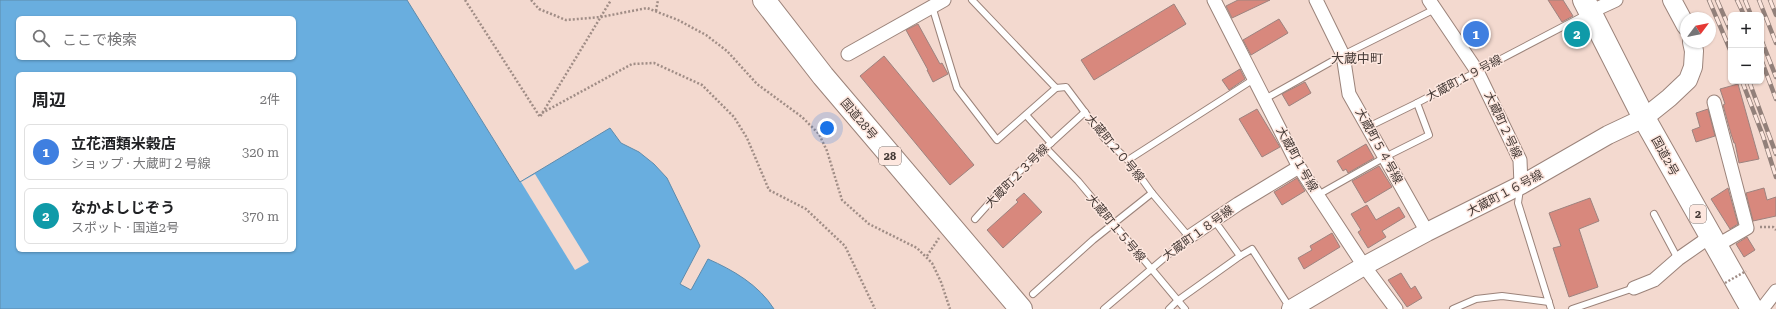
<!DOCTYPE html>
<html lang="ja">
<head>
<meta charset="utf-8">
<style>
  :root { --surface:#fff; --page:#f6f6f6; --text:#202124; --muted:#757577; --line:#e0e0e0; --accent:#6b5e2b }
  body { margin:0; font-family:"Roboto Serif","Noto Sans JP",serif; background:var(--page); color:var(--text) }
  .controls { position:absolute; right:12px; top:12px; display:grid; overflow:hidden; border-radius:6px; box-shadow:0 1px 3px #0004 }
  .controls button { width:36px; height:36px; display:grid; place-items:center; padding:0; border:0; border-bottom:1px solid var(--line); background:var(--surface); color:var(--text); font:20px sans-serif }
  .compass { position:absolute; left:1680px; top:12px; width:36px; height:36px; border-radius:50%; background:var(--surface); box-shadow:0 1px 3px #0004; rotate:58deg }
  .you { position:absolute; left:827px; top:128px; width:14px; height:14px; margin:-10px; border:3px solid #fff; border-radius:50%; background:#1a73e8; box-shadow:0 0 0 6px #1a73e833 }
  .badge { display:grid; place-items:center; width:26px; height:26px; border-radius:50%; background:var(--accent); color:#fff; font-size:13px; font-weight:700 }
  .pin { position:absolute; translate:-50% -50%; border:2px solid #fff; box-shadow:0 1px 4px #0006 }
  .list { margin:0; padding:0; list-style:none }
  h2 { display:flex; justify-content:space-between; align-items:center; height:52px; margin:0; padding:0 16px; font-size:17px }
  h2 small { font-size:13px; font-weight:400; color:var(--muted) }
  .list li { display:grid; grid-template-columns:26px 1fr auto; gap:12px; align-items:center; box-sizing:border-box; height:56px; margin:0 8px 8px; padding:0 8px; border:1px solid var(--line); border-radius:6px }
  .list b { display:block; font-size:15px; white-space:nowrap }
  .list p { margin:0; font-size:13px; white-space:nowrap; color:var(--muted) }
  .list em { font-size:13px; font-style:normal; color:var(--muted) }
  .icon { flex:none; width:22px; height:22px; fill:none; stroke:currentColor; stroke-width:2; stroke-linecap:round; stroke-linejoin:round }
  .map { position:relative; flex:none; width:1776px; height:309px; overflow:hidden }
  .search { position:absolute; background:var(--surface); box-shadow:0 1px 3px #0004; left:16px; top:16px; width:280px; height:44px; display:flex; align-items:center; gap:10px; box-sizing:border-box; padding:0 14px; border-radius:6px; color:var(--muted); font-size:15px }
  .panel { position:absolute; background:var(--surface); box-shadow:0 1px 3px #0004; left:16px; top:72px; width:280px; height:180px; border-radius:6px }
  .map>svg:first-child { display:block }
  .water { fill:#69aedf; stroke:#5e8bac; fill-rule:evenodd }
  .pier { fill:#f3d9cf }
  .building { fill:#d8887d; stroke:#9d837f }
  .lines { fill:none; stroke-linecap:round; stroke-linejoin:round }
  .lane-casing { stroke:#9b837a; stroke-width:8 }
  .street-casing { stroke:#9b837a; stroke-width:15 }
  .secondary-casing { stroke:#9b837a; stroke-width:20 }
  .highway-casing { stroke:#9b837a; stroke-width:24 }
  .path { stroke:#a08d86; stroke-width:2.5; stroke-dasharray:2 2; stroke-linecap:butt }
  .lane { stroke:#fff; stroke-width:6 }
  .street { stroke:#fff; stroke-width:13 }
  .secondary { stroke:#fff; stroke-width:18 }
  .highway { stroke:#fff; stroke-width:22 }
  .rail-casing { stroke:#92807a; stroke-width:4.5 }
  .rail { stroke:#fde7df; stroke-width:3; stroke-dasharray:9; stroke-linecap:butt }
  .path-bridge { stroke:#a08d86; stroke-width:2.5; stroke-dasharray:2 2; stroke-linecap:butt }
  .labels { text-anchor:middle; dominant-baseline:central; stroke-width:3; stroke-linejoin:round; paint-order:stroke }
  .shield { fill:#fde7df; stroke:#7c6e69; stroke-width:1 }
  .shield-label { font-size:11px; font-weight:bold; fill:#453a36 }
  .street-label { font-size:12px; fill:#453a36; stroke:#fde7df }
  .neighbourhood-label { font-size:13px; fill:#453a36; stroke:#fde7df }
</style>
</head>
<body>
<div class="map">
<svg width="1776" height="309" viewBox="0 0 1776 309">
  <rect width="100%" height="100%" fill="#f3d9cf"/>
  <path class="water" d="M0,0H407L520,182L610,128L621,143L639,152L654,164L667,178L700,246L680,284L691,290L708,259C733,270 759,285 774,309H0ZM18,18H294V58H18ZM18,74H294V250H18Z"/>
  <path class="pier" d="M535,174L589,262L575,270L521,182Z"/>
  <g class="building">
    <path d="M1238,0H1270L1232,18L1226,6Z"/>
    <path d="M1548,0H1563L1573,16L1562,22Z"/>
    <path d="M1174,4L1186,24L1094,80L1081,60Z"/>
    <path d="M1279,19L1288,33L1251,55L1243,40Z"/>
    <path d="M918,24L940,64L942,63L948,74L933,82L927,70H928L906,30Z"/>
    <path d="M884,56L974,165L950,185L860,76Z"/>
    <path d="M1240,69L1245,79L1229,90L1222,80Z"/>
    <path d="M1305,82L1311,93L1289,106L1282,94Z"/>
    <path d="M1738,84L1759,159L1739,163L1735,143H1734L1731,134L1723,105L1725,104L1720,89Z"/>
    <path d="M1257,109L1280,147L1262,157L1239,119Z"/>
    <path d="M1708,109L1715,136L1696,142L1692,130L1700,127L1696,113Z"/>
    <path d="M1366,144L1374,158L1348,173L1346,169L1343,171L1337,161Z"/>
    <path d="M1379,166L1392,187L1365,203L1352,181Z"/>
    <path d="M1297,178L1305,191L1282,205L1274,192Z"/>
    <path d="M1728,188L1738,224L1730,229L1711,199Z"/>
    <path d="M1764,188L1767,200L1776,197V216L1753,221L1746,193Z"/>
    <path d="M1024,193L1042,212L1003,248L987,230L1018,202L1016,200Z"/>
    <path d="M1590,198L1599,221L1579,229L1598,287L1569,297L1553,248L1561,246L1549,213Z"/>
    <path d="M1367,205L1376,220L1399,207L1405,217L1382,231L1386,237L1368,248L1358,232L1361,230L1351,214Z"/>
    <path d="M1332,233L1340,247L1304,269L1298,258L1312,250L1310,246Z"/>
    <path d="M1747,237L1755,250L1744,257L1736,244Z"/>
    <path d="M1401,273L1411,289L1415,286L1422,298L1407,307L1388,280Z"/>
  </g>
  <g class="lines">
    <defs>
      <g id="lane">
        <path d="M972,0L1056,88L1066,87L1105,139L1129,161L1152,193L1189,237L1104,309"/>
        <path d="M932,6L957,88L997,140L1056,88"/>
        <path d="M1265,99L1343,55L1435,9"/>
        <path d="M1368,127L1417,103"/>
        <path d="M1051,143L1085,112"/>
        <path d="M1046,148L1078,181L1185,309"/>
        <path d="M1128,160L1254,79"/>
        <path d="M1520,189L1518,203L1551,309"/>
        <path d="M1318,195L1385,157L1429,135L1417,103L1587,14"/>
        <path d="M1654,214L1678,259"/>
        <path d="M975,219L1011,179L1051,143L1026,115"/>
        <path d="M1214,220L1240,256"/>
        <path d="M1033,294L1093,240L1152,193"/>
        <path d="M1169,309L1177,301L1240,256L1252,249L1290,308"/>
        <path d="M1453,309L1476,299L1502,296L1549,302"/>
        <path d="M1572,309L1634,288"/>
      </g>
      <g id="street">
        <path d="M1214,0L1299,167L1364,266L1396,309"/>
        <path d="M1316,0L1343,55L1349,94L1427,232"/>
        <path d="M1429,0L1477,71L1520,160L1521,185"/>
        <path d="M1590,12L1616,0"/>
        <path d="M848,54L944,0"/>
        <path d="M1714,102L1747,228L1716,246"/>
        <path d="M1189,237L1238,204L1299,167"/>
        <path d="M1634,288L1654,280L1678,259L1711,236"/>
        <path d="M1762,309L1776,291"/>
      </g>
      <g id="secondary">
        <path d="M1672,0L1686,26"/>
        <path d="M1291,309L1364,266L1427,232L1521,185L1608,135L1644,118L1669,98L1688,80L1693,67L1694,51L1692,42"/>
      </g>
      <g id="highway">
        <path d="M764,0L823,76L1021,309"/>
        <path d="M1584,0L1644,118L1752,309"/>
      </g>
    </defs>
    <use href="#lane" class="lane-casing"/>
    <use href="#street" class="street-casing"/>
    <use href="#secondary" class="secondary-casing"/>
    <use href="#highway" class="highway-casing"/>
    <g class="path">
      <path d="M465,0L540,117L611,0"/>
      <path d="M531,0L539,9L566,20L601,17L647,8L678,20L706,35L727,51L757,84L802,117L819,134L827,151L842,200L869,224L917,248L932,263L941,282L950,309"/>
      <path d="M656,11L658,0"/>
      <path d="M542,113L632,64L654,63L702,85L734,117L747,138L769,190L806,209L845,246L875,309"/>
      <path d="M1760,227H1773L1776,230"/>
      <path d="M927,256L939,238"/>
    </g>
    <use href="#lane" class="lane"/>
    <use href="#street" class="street"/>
    <use href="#secondary" class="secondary"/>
    <use href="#highway" class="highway"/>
    <defs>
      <g id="rail">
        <path d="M1709,0L1731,52"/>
        <path d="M1717,0L1731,32"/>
        <path d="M1737,0L1744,15"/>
        <path d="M1745,0L1751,15"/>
        <path d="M1759,0L1776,43"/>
        <path d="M1770,0L1776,15"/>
        <path d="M1761,39L1776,77"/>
        <path d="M1761,59L1776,99"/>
        <path d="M1742,81L1763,136L1776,177"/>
        <path d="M1749,81L1776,154"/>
      </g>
    </defs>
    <use href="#rail" class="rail-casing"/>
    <use href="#rail" class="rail"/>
    <path class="path-bridge" d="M1725,283L1746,271"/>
  </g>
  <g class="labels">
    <g class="shield">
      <rect x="879" y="147" width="22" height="18" rx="3"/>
      <rect x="1690" y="205" width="16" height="18" rx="3"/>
    </g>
    <g class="shield-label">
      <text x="890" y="156">28</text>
      <text x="1698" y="214">2</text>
    </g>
    <g class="street-label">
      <text transform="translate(1464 78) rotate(-28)">大蔵町１９号線</text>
      <text transform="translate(859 119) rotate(50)">国道28号</text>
      <text transform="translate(1503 125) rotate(65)">大蔵町２号線</text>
      <text transform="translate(1379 146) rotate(61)">大蔵町５４号線</text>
      <text transform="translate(1115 148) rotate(50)">大蔵町２０号線</text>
      <text transform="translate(1665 156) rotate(61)">国道2号</text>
      <text transform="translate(1297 159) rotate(61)">大蔵町１号線</text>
      <text transform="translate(1017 176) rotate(-45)">大蔵町２３号線</text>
      <text transform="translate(1505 193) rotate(-28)">大蔵町１６号線</text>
      <text transform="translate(1116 228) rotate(50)">大蔵町１５号線</text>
      <text transform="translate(1198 233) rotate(-36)">大蔵町１８号線</text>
    </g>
    <g class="neighbourhood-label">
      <text x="1357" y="58">大蔵中町</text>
    </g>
  </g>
</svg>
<div class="controls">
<button>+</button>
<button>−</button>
</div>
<svg class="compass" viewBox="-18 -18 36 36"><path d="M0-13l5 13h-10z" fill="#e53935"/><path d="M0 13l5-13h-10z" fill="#757577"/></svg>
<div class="you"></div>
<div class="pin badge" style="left:1476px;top:34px;background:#3f7fe0">1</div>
<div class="pin badge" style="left:1577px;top:34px;background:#0f9aa8">2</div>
<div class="search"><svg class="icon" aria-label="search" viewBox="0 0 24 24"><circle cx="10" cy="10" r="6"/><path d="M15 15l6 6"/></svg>ここで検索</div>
<section class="panel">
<h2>周辺<small>2件</small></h2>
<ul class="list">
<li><span class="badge" style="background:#3f7fe0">1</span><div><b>立花酒類米穀店</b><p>ショップ · 大蔵町２号線</p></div><em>320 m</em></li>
<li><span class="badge" style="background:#0f9aa8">2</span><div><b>なかよしじぞう</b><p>スポット · 国道2号</p></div><em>370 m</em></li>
</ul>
</section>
</div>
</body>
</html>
